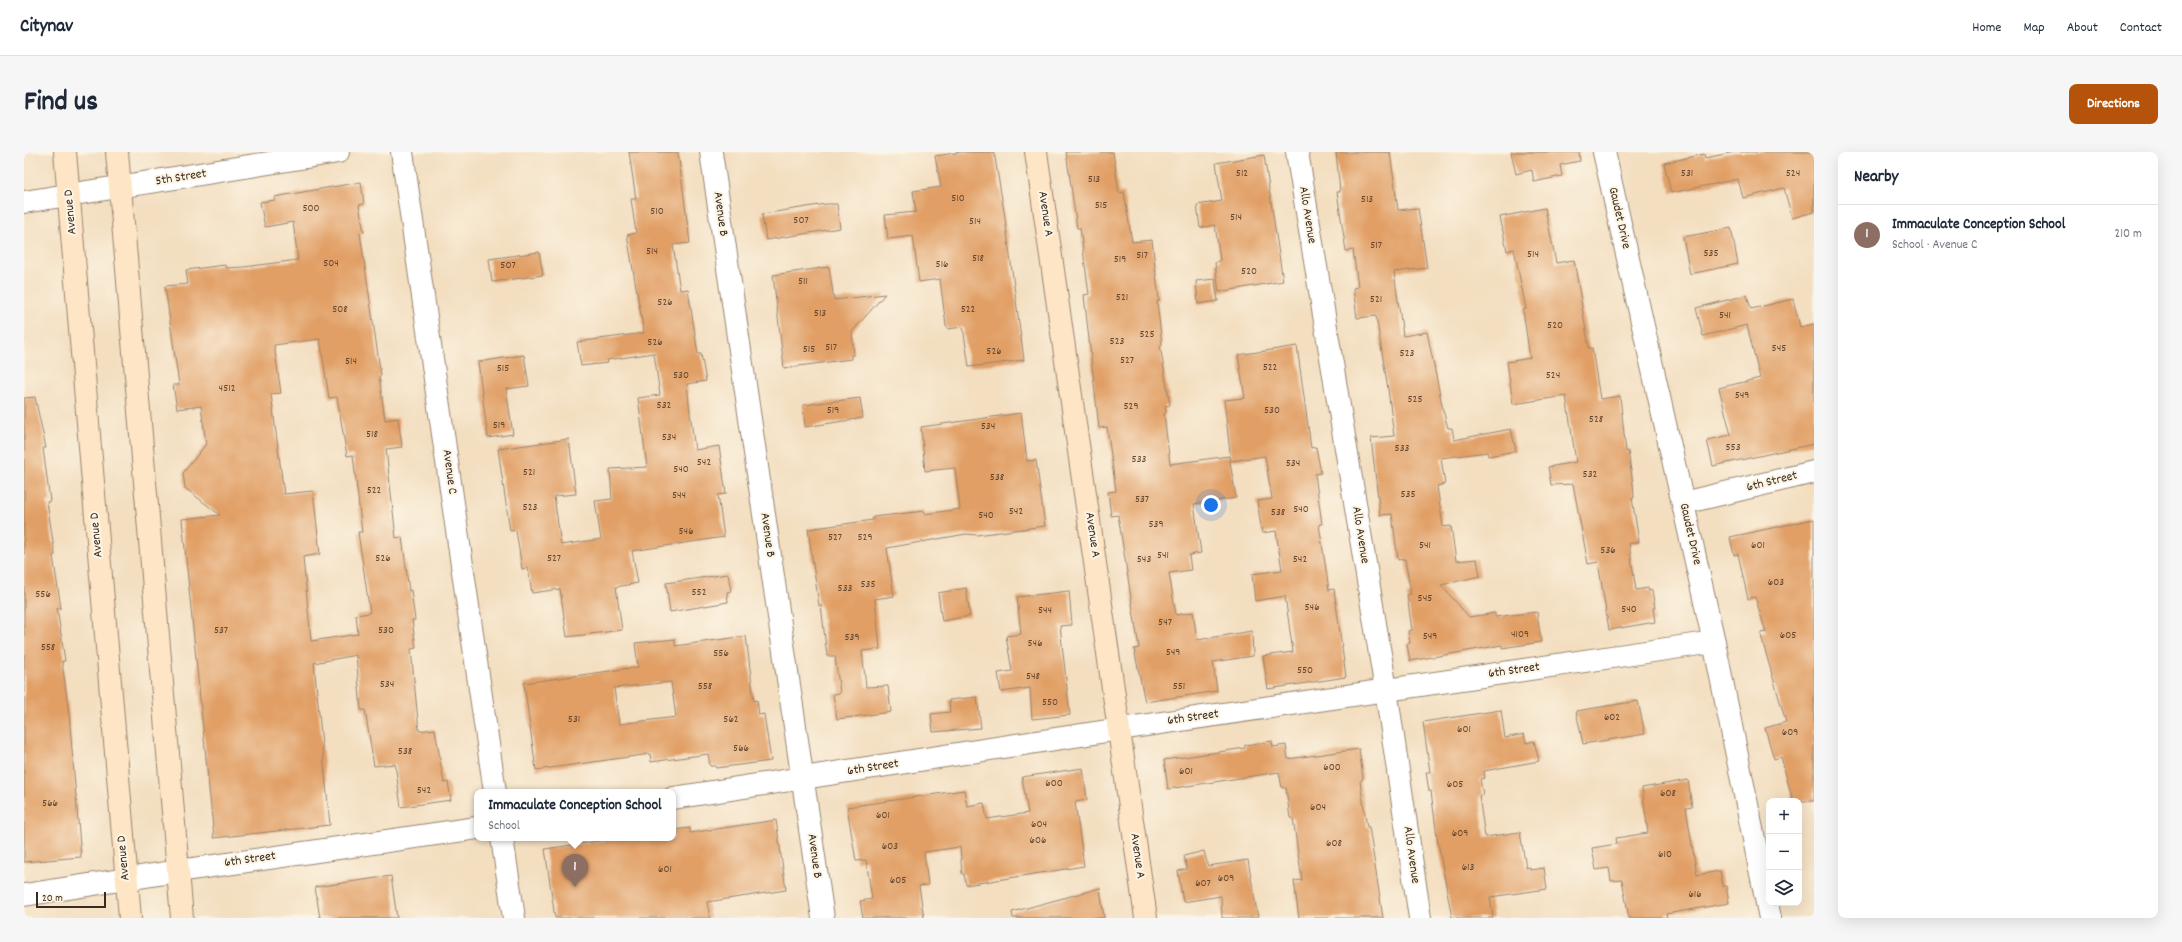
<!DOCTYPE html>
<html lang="en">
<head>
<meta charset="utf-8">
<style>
  :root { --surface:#fff; --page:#f6f6f7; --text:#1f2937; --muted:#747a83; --line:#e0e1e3; --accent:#b45309 }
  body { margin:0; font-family:Dekko,sans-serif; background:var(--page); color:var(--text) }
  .controls { position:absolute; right:12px; bottom:12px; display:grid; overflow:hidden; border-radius:8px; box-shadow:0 4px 16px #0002 }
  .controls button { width:36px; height:36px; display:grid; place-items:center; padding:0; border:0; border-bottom:1px solid var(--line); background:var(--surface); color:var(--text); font:20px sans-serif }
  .scale { position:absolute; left:12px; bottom:10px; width:70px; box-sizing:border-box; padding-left:4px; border:2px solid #3b2a1e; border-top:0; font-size:11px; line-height:14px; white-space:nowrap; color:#3b2a1e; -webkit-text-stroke:3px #fcf5e5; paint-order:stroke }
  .you { position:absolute; left:1187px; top:353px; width:14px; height:14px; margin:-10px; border:3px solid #fff; border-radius:50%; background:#1a73e8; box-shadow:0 0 0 6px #1a73e833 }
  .badge { display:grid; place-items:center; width:26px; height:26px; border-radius:50%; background:var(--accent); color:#fff; font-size:13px; font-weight:700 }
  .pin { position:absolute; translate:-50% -33px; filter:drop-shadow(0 1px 2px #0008) }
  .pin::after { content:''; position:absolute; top:21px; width:14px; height:12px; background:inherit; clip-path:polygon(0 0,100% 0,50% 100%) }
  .popup { position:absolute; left:450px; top:637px; width:202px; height:52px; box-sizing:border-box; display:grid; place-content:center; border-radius:8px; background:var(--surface); filter:drop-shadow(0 1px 3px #0005); font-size:13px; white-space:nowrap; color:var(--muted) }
  .popup b { font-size:15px; color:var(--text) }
  .popup::after { content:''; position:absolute; left:50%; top:100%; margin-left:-8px; border:8px solid transparent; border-top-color:var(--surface) }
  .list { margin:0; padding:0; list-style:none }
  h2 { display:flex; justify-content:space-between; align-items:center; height:52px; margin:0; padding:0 16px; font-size:17px }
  h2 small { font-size:13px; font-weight:400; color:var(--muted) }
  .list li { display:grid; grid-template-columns:26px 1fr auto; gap:12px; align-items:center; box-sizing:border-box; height:60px; padding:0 16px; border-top:1px solid var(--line) }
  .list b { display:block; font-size:15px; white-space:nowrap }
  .list p { margin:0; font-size:13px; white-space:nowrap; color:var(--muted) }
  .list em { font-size:13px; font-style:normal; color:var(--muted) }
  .icon { flex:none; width:22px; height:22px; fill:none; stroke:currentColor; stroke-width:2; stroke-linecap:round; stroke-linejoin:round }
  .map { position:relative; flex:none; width:1790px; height:766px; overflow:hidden; border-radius:8px }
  header { display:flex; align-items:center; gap:24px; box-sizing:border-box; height:56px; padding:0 20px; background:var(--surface); border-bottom:1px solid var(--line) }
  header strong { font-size:19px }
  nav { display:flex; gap:22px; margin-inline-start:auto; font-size:14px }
  .intro { display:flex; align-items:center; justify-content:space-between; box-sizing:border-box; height:96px; padding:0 24px }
  h1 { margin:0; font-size:28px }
  .button { padding:10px 18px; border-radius:8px; background:var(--accent); color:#fff; font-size:14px; font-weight:700 }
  main { display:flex; gap:24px; padding:0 24px }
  aside { flex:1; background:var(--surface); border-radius:8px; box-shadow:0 4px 16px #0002 }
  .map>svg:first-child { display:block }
  .building { fill:#e19f65; fill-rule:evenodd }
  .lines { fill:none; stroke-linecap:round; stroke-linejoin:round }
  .street-casing { stroke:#97846f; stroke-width:24 }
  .secondary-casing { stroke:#97846f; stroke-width:24 }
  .street { stroke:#fff; stroke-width:22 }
  .secondary { stroke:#fee5c5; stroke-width:22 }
  .labels { text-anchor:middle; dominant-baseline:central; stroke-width:4; stroke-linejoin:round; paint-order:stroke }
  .number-label { font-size:11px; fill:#644730 }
  .street-label { font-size:13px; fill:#3b2a1e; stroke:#fcf5e5 }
</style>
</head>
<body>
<header>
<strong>Citynav</strong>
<nav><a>Home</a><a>Map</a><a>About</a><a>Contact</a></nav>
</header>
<div class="intro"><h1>Find us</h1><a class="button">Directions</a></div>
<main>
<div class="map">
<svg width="1790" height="766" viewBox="0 0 1790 766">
  <rect width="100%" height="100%" fill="#fcf5e5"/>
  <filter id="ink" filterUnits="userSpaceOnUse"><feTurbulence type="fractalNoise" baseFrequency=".025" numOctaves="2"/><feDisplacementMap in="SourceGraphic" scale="8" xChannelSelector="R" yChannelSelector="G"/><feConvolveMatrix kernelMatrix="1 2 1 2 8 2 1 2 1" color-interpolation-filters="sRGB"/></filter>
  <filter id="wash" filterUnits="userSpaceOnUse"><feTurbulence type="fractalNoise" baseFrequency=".012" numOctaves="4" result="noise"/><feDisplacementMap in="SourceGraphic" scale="16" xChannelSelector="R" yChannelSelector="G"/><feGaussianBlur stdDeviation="0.9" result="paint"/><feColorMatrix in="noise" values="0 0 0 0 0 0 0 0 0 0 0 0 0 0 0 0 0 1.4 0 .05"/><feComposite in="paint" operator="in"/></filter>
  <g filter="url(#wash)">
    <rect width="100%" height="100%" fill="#f3dec0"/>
    <g id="blocks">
      <g class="building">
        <path d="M605,0H654L666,91L649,93L656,138L664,137L674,202H677L682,229L663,232L666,261L671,298L695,294L702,342L694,343L700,385L608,399L614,431L592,435L598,478L543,485L536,437L508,441L504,416L498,417L492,378L486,379L474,297L545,287L552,342L530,344L537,393L577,387L571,349L588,347L586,317L623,315L614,246L636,243L630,201L583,208L584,211L557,214L553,190L620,181L603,83L612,81L607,47H612Z"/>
        <path d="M937,0H970L980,59L1000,208L945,215L939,175L924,177L922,174L916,127L895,130L889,84L864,87L861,63L892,60L889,39L917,35L911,4Z"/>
        <path d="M1042,0H1089L1095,41L1100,40L1108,90L1128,88L1135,149H1133L1138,193H1136L1146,253L1141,254L1142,261L1140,262L1146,312L1205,304L1212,346L1170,352L1177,401L1165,403L1167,418L1145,421L1152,463L1169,460L1173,488L1228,479L1229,504L1189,510L1193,539L1121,550L1110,497L1115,496L1094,363L1087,364L1084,340L1092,339L1083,275L1075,276L1060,143L1065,142L1056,76H1053Z"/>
        <path d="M1312,0H1366L1374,58L1394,56L1403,116L1370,120L1379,184L1403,180L1419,258L1424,276H1428L1430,288L1487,277L1492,299L1464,304L1463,300L1417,306L1421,332L1413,334L1419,375L1427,374L1432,409L1453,407L1456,424L1417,433L1445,465L1471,461V465L1513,460L1517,490L1478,496V493L1386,509L1383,492L1386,491L1384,479L1388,478L1383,443L1387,442L1381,407L1374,408L1368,362L1356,363L1347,286L1370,284L1364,237L1352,164L1333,166L1329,136L1334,135L1329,98L1322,99L1313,40H1316Z"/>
        <path d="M1487,0H1555L1556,9L1536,13L1538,24L1510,30L1508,18L1492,22Z"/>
        <path d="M1711,0H1790V60L1768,66L1760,36L1719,46L1714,27L1647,41L1640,11L1680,2L1681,6Z"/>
        <path d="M1240,3L1259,129L1195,140L1191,111L1196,108L1191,73L1176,76L1173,53L1198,49L1192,11Z"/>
        <path d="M337,30L340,52L335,53L340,80L336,81L357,224H355L361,268L374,266L378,295L362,297L372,386L378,385L385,439L387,438L391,468H388L392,496L387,497L395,579L411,577L420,631L424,630L427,648L377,655L371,612L350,614L341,558H337L332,503L290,511L306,673L190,686L158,367L196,363L161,336L159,321L182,292L177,254L153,257L149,233H155L141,134L164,132L162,118L201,113L202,116L220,115L274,108L269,70L241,75L236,50L251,48L250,45ZM296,187L305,246L313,245L323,304L329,303L338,380H334L346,461L332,463L334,482L287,489L279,405L296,402L289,339L260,342L247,242L257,241L250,193Z"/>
        <path d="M802,52H813L816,76L742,88L738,62Z"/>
        <path d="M1521,56L1532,111L1550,108L1565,196H1568L1576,247L1596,244L1602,300L1604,299L1609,332L1610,346H1608L1615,390L1605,392L1612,438L1624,436L1625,439L1628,438L1631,456H1629L1631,470L1585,478L1574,410L1564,412L1549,332L1527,333L1524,315L1552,310L1542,244L1489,252L1483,210L1506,206L1499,158L1502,157L1490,97L1483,99L1476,65Z"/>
        <path d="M1707,76L1714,112L1666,122L1659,85Z"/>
        <path d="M515,100L519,123L468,130L465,107Z"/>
        <path d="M805,115L810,148L861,142L828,180L830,203H827V207L760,216L749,123Z"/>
        <path d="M1191,127L1194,149L1174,152L1172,129Z"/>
        <path d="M1723,143L1727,157L1769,147L1776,175L1790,172V292L1689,314L1683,288L1707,283L1695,236L1736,226L1723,173L1679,184L1672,156Z"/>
        <path d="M1273,194L1287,296L1292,295L1297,321L1291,322L1298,372H1295L1305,438L1310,437L1322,525L1244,537L1239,504L1269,500L1261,444L1231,449L1228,422L1258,418L1252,379L1238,381L1233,349L1248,347L1241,304L1207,309L1200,248L1221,246L1214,203Z"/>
        <path d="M500,203L505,234L482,237L489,282L464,286L454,210Z"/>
        <path d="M11,245L22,296H19L26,349L23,350L31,403L29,404L37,456H33L41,509H38L45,562L57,705L0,710V246Z"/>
        <path d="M836,246L839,266L781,275L779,253Z"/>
        <path d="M997,261L1003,309L1012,308L1021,374L953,383L942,382L863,396L870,444L851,447L856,497L838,499L842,535L864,534L867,560L813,567L809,542L816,541L811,504H803L797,453L795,454L784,377L849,368V365L900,359L901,362L936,357L931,316L901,319L897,275Z"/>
        <path d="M1790,367V649H1769L1757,605L1750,607L1741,576L1762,570L1738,488L1737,481L1742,480L1731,445L1724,447L1714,402L1710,403L1706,385Z"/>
        <path d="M704,422L707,439L703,440L704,450L646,460L642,431Z"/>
        <path d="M942,436L946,464L918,469L914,441Z"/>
        <path d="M1045,439L1048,473L1036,474L1046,563L1008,567L1006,536L977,540L974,521L988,519L982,484L997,482L993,445Z"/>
        <path d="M722,484L730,549L733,548L735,563L740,562L747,609L692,616L691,614H686L684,602L627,610L626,602L512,618L500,531L614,515L611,491L651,487V494ZM647,530L652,565L595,572L590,536Z"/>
        <path d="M953,545L957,576L909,580L907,562L926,560L925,548Z"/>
        <path d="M1614,549L1621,582L1559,592L1552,559Z"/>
        <path d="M1477,558L1481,586L1500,582L1502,591L1510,589L1515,609L1460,619L1461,626L1456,627L1459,643L1455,644L1461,685L1496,680L1502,716L1506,715V718L1520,716L1523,737L1466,745L1469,766H1428L1413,685L1407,639H1405L1402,620H1406L1399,570Z"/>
        <path d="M1248,589L1249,595L1262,593L1264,607L1335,597L1339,626L1336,630L1343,675H1345L1359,766H1275L1270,729L1278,728L1269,666H1266L1262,636H1258L1255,620L1144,637L1140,608L1221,596V593Z"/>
        <path d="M1059,616L1063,648L1051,650L1060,714L942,733L940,722H938L936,695L900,700L904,733L895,734L900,766H839L836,749L848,747L842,708L832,709L823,655L940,638L943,654L960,651L963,667L1004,661L998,625Z"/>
        <path d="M1664,628L1668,655L1662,656L1673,723L1696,719L1699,734H1702L1705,751L1642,762L1643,766H1605L1598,728L1587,729L1585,716L1572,718L1568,696L1593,692L1592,686L1624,681L1618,636Z"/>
        <path d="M752,668L762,738L683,750L686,766H531L521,697L596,686H649V678L666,676V681Z"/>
        <path d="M1180,699L1184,714L1224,708L1234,766H1198L1197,744L1159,750L1154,719L1163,717L1160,704Z"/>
        <path d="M367,724L373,766H296L291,735Z"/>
        <path d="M1076,736L1080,766H989L988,760Z"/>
      </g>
    </g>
  </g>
  <g filter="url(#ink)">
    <use href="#blocks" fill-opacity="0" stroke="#97846f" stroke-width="1"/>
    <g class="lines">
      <defs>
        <g id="street">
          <path d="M378,0L471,640"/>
          <path d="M687,0L799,766"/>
          <path d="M1273,0L1362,538L1396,766"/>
          <path d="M1580,0L1690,490L1746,766"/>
          <path d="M0,50L314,0"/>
          <path d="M1659,351L1790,320"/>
          <path d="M649,646L1096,577L1690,490"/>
          <path d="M478,686L490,766"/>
          <path d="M0,743L154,719L453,676"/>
        </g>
        <g id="secondary">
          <path d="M41,0L106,766"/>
          <path d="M93,0L158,766"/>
          <path d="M1012,0L1122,766"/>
        </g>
      </defs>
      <use href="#street" class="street-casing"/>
      <use href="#secondary" class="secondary-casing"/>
      <use href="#street" class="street"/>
      <use href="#secondary" class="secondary"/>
    </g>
  </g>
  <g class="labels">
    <g class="number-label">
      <text x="1218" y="22">512</text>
      <text x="1663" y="22">531</text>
      <text x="1769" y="22">524</text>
      <text x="1070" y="28">513</text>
      <text x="934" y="47">510</text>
      <text x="1343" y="48">513</text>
      <text x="1077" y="54">515</text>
      <text x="287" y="57">500</text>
      <text x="633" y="60">510</text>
      <text x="1212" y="66">514</text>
      <text x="777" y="69">507</text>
      <text x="951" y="70">514</text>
      <text x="1352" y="94">517</text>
      <text x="628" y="100">514</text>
      <text x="1687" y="102">535</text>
      <text x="1509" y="103">514</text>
      <text x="1118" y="104">517</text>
      <text x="954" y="107">518</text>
      <text x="1096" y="108">519</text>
      <text x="307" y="112">504</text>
      <text x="918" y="113">516</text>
      <text x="484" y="114">507</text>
      <text x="1225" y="120">520</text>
      <text x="779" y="130">511</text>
      <text x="1098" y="146">521</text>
      <text x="1352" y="148">521</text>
      <text x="641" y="151">526</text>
      <text x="316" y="158">508</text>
      <text x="944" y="158">522</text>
      <text x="796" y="162">513</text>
      <text x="1701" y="164">541</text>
      <text x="1531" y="174">520</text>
      <text x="1123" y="183">525</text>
      <text x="1093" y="190">523</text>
      <text x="631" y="191">526</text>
      <text x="807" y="196">517</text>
      <text x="1755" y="197">545</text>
      <text x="785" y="198">515</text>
      <text x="970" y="200">526</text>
      <text x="1383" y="202">523</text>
      <text x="1103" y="209">527</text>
      <text x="327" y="210">514</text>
      <text x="1246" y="216">522</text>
      <text x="479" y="217">515</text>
      <text x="657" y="224">530</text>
      <text x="1529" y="224">524</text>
      <text x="203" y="237">4512</text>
      <text x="1718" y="244">549</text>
      <text x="1391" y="248">525</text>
      <text x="640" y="254">532</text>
      <text x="1107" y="255">529</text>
      <text x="809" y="259">519</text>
      <text x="1248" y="259">530</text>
      <text x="1572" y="268">528</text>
      <text x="475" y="274">519</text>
      <text x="964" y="275">534</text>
      <text x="348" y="283">518</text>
      <text x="645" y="286">534</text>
      <text x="1709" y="296">553</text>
      <text x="1378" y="297">533</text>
      <text x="1115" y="308">533</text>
      <text x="680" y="311">542</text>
      <text x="1269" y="312">534</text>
      <text x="657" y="318">540</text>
      <text x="505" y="321">521</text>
      <text x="1566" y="323">532</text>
      <text x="973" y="326">538</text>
      <text x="350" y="339">522</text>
      <text x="1384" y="343">535</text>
      <text x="655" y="344">544</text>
      <text x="1118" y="348">537</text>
      <text x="506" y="356">523</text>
      <text x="1277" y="358">540</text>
      <text x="992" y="360">542</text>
      <text x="1254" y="361">538</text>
      <text x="962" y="364">540</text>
      <text x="1132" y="373">539</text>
      <text x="662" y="380">546</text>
      <text x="811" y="386">527</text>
      <text x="841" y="386">529</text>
      <text x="1401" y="394">541</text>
      <text x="1734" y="394">601</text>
      <text x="1584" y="399">536</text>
      <text x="1139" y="404">541</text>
      <text x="359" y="407">526</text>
      <text x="530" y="407">527</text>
      <text x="1120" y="408">543</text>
      <text x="1276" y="408">542</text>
      <text x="1752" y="431">603</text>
      <text x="844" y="433">535</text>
      <text x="821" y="437">533</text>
      <text x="675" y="441">552</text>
      <text x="19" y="443">556</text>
      <text x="1401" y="447">545</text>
      <text x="1288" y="456">546</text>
      <text x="1605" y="458">540</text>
      <text x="1021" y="459">544</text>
      <text x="1141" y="471">547</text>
      <text x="197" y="479">537</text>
      <text x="362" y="479">530</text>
      <text x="1496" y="483">4109</text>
      <text x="1764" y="484">605</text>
      <text x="1406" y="485">549</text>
      <text x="828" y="486">539</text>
      <text x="1011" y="492">546</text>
      <text x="24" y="496">558</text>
      <text x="1149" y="501">549</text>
      <text x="697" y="502">556</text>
      <text x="1281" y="519">550</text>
      <text x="1009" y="525">548</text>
      <text x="363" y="533">534</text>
      <text x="681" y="535">558</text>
      <text x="1155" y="535">551</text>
      <text x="1026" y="551">550</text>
      <text x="1588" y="566">602</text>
      <text x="550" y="568">531</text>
      <text x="707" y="568">562</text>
      <text x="1440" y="578">601</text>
      <text x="1766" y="581">609</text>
      <text x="717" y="597">566</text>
      <text x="381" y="600">538</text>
      <text x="1308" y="616">600</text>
      <text x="1162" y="620">601</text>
      <text x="1030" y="632">600</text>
      <text x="1431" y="633">605</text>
      <text x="400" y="639">542</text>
      <text x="1644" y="642">608</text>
      <text x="26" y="652">566</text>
      <text x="1294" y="656">604</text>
      <text x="859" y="664">601</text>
      <text x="1015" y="673">604</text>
      <text x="1436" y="682">609</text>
      <text x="1014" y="689">606</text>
      <text x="1310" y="692">608</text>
      <text x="866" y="695">603</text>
      <text x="1641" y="703">610</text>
      <text x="1444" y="716">613</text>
      <text x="641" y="718">601</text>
      <text x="1202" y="727">609</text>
      <text x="874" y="729">605</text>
      <text x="1179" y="732">607</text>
      <text x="1671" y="743">616</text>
    </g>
    <g class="street-label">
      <text transform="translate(157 26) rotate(-9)">5th Street</text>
      <text transform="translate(47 60) rotate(-95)">Avenue D</text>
      <text transform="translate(696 62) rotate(82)">Avenue B</text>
      <text transform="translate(1021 62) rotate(82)">Avenue A</text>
      <text transform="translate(1283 63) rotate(81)">Allo Avenue</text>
      <text transform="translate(1595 66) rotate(77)">Gaudet Drive</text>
      <text transform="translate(425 320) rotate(82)">Avenue C</text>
      <text transform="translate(1748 330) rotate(-14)">6th Street</text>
      <text transform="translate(1666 382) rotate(77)">Gaudet Drive</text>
      <text transform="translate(73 383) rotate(-95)">Avenue D</text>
      <text transform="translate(743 383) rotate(82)">Avenue B</text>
      <text transform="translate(1068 383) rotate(82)">Avenue A</text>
      <text transform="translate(1336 383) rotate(81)">Allo Avenue</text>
      <text transform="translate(1490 519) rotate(-8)">6th Street</text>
      <text transform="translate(1169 566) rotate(-8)">6th Street</text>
      <text transform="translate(849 616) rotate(-9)">6th Street</text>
      <text transform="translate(1387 703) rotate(82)">Allo Avenue</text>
      <text transform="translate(790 704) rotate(82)">Avenue B</text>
      <text transform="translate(1113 704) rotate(82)">Avenue A</text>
      <text transform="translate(100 706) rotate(-95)">Avenue D</text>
      <text transform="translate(226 708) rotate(-8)">6th Street</text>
    </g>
  </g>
</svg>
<div class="controls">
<button>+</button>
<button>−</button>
<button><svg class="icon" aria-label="layers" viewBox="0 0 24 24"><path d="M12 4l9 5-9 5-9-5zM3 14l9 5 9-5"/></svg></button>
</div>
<div class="scale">20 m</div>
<div class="you"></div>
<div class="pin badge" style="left:551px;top:735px;background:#8d6e63">1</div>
<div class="popup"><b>Immaculate Conception School</b>School</div>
</div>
<aside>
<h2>Nearby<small></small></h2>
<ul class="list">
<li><span class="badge" style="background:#8d6e63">1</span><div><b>Immaculate Conception School</b><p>School · Avenue C</p></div><em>210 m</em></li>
</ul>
</aside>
</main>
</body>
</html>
